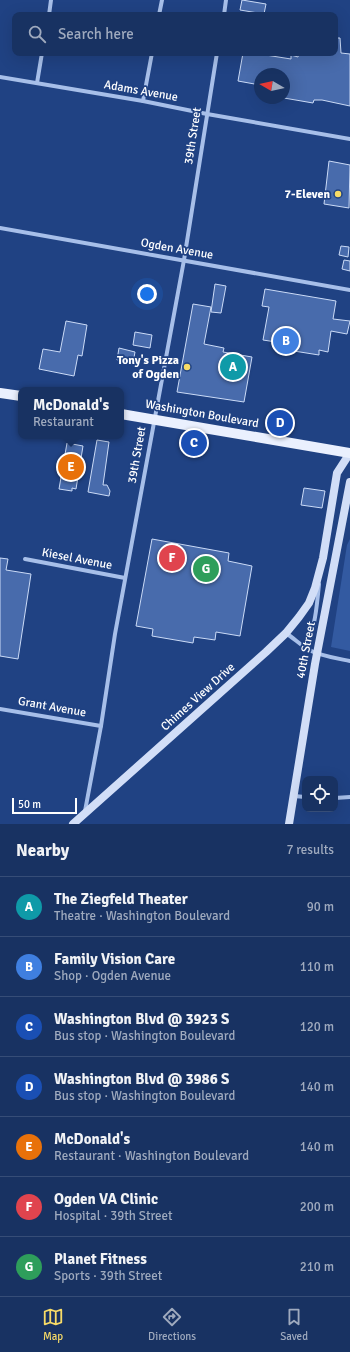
<!DOCTYPE html>
<html lang="en">
<head>
<meta charset="utf-8">
<style>
  :root { --surface:#183262; --page:#213a68; --text:#f1f3f6; --muted:#9faabe; --line:#364d77; --accent:#f7db67 }
  body { margin:0; font-family:Signika,sans-serif; background:var(--page); color:var(--text) }
  .controls { position:absolute; right:12px; bottom:12px; display:grid; overflow:hidden; border-radius:8px; box-shadow:0 4px 16px #0002 }
  .controls button { width:36px; height:36px; display:grid; place-items:center; padding:0; border:0; border-bottom:1px solid var(--line); background:var(--surface); color:var(--text); font:20px sans-serif }
  .compass { position:absolute; left:254px; top:68px; width:36px; height:36px; border-radius:50%; background:var(--surface); box-shadow:0 4px 16px #0002; rotate:279deg }
  .scale { position:absolute; left:12px; bottom:10px; width:65px; box-sizing:border-box; padding-left:4px; border:2px solid #fff; border-top:0; font-size:11px; line-height:14px; white-space:nowrap; color:#fff; -webkit-text-stroke:3px #204283; paint-order:stroke }
  .you { position:absolute; left:147px; top:294px; width:14px; height:14px; margin:-10px; border:3px solid #fff; border-radius:50%; background:#1a73e8; box-shadow:0 0 0 6px #1a73e833 }
  .badge { display:grid; place-items:center; width:26px; height:26px; border-radius:50%; background:var(--accent); color:#fff; font-size:13px; font-weight:700 }
  .pin { position:absolute; translate:-50% -50%; border:2px solid #fff; box-shadow:0 1px 4px #0006 }
  .popup { position:absolute; left:18px; top:387px; width:106px; height:52px; box-sizing:border-box; display:grid; place-content:center; border-radius:8px; background:var(--surface); filter:drop-shadow(0 1px 3px #0005); font-size:13px; white-space:nowrap; color:var(--muted) }
  .popup b { font-size:15px; color:var(--text) }
  .popup::after { content:''; position:absolute; left:50%; top:100%; margin-left:-8px; border:8px solid transparent; border-top-color:var(--surface) }
  .list { margin:0; padding:0; list-style:none }
  h2 { display:flex; justify-content:space-between; align-items:center; height:52px; margin:0; padding:0 16px; font-size:17px }
  h2 small { font-size:13px; font-weight:400; color:var(--muted) }
  .list li { display:grid; grid-template-columns:26px 1fr auto; gap:12px; align-items:center; box-sizing:border-box; height:60px; padding:0 16px; border-top:1px solid var(--line) }
  .list b { display:block; font-size:15px; white-space:nowrap }
  .list p { margin:0; font-size:13px; white-space:nowrap; color:var(--muted) }
  .list em { font-size:13px; font-style:normal; color:var(--muted) }
  .icon { flex:none; width:22px; height:22px; fill:none; stroke:currentColor; stroke-width:2; stroke-linecap:round; stroke-linejoin:round }
  .map { position:relative; flex:none; width:350px; height:824px; overflow:hidden }
  .search { position:absolute; background:var(--surface); box-shadow:0 4px 16px #0002; left:12px; right:12px; top:12px; height:44px; display:flex; align-items:center; gap:10px; box-sizing:border-box; padding:0 14px; border-radius:8px; color:var(--muted); font-size:15px }
  .sheet { height:472px; background:var(--surface) }
  nav { display:flex; justify-content:space-around; align-items:center; box-sizing:border-box; height:56px; border-top:1px solid var(--line); background:var(--surface); font-size:11px; color:var(--muted) }
  nav a { display:grid; justify-items:center; gap:2px }
  nav .on { color:var(--accent) }
  .map>svg:first-child { display:block }
  .green { fill:#335aa1 }
  .building { fill:#486bac; stroke:#cbdbf7 }
  .lines { fill:none; stroke-linecap:round; stroke-linejoin:round }
  .minor { stroke:#a7bfe9; stroke-width:4 }
  .secondary { stroke:#d2def7; stroke-width:8 }
  .primary { stroke:#eaf0fe; stroke-width:10 }
  .poi-dot { fill:#f7db67; stroke:#204283; stroke-width:1.5 }
  .labels { text-anchor:middle; dominant-baseline:central; stroke-width:3.5; stroke-linejoin:round; paint-order:stroke }
  .street-label { font-size:12px; fill:#fff; stroke:#204283 }
  .poi-label { font-size:12px; font-weight:bold; fill:#fff; stroke:#204283; text-anchor:end }
</style>
</head>
<body>
<div class="map">
<svg width="350" height="824" viewBox="0 0 350 824">
  <rect width="100%" height="100%" fill="#204283"/>
  <path class="green" d="M350,539V651L331,647L347,545Z"/>
  <g class="building">
    <path d="M242,0L266,4L264,14L240,10Z"/>
    <path d="M335,38H340L341,53L350,54V106L322,100H314L313,103L284,98L285,89L284,74H260V85L238,81L243,53H253L291,59V55L298,57L299,53H335Z"/>
    <path d="M329,161L350,165L349,208L324,204Z"/>
    <path d="M341,246L349,247L348,257L339,255Z"/>
    <path d="M344,260L350,261V271L342,269Z"/>
    <path d="M215,284L226,286L221,313L211,312Z"/>
    <path d="M265,289L336,301L333,319L350,321L347,334L331,331L328,352L319,350V355L275,348L276,342L263,340L269,307L262,306Z"/>
    <path d="M193,304L211,307L204,344L224,348L223,352L252,357L244,402L177,392Z"/>
    <path d="M66,321L87,325L82,356L78,355L74,376L39,369L43,349L60,352Z"/>
    <path d="M135,332L152,335L150,348L133,345Z"/>
    <path d="M119,348L135,352L133,363L117,360Z"/>
    <path d="M97,440L109,442L103,485H107L110,491L109,496L88,492Z"/>
    <path d="M67,443L83,446L76,489L72,488V491L59,489Z"/>
    <path d="M304,488L325,491L322,508L301,505Z"/>
    <path d="M152,539L229,553L228,561L252,566L240,636L216,632L215,640L194,637L193,643L152,636L153,629L136,626Z"/>
    <path d="M0,558L8,559L6,570L31,574L18,659L0,656Z"/>
  </g>
  <g class="lines">
    <g class="minor">
      <path d="M49,15L51,0"/>
      <path d="M159,15L162,0"/>
      <path d="M224,15L226,0"/>
      <path d="M0,77L143,101L207,114L350,139"/>
      <path d="M37,83L42,53"/>
      <path d="M143,101L152,53"/>
      <path d="M0,228L350,290"/>
      <path d="M25,559L125,578"/>
      <path d="M286,633C293,638 300,644 307,649C320,656 335,658 350,661"/>
      <path d="M306,648C315,629 317,605 319,584"/>
      <path d="M0,709L101,726"/>
      <path d="M294,796L305,797"/>
      <path d="M335,798L350,797"/>
      <path d="M85,811L101,726L115,634L184,260L217,53"/>
    </g>
    <g class="secondary">
      <path d="M73,824L266,652L286,633L299,617L309,603L315,588L323,558L337,473L350,453"/>
      <path d="M289,824L315,664L350,482"/>
    </g>
    <g class="primary">
      <path d="M0,393L21,396"/>
      <path d="M121,414L350,453"/>
    </g>
  </g>
  <g class="poi-dot">
    <circle cx="338" cy="194" r="4"/>
    <circle cx="187" cy="367" r="4"/>
  </g>
  <g class="labels">
    <g class="street-label">
      <text transform="translate(141 91) rotate(10)">Adams Avenue</text>
      <text transform="translate(193 136) rotate(-81)">39th Street</text>
      <text transform="translate(177 249) rotate(10)">Ogden Avenue</text>
      <text transform="translate(202 414) rotate(10)">Washington Boulevard</text>
      <text transform="translate(137 455) rotate(-80)">39th Street</text>
      <text transform="translate(77 559) rotate(11)">Kiesel Avenue</text>
      <text transform="translate(306 650) rotate(-79)">40th Street</text>
      <text transform="translate(198 697) rotate(-42)">Chimes View Drive</text>
      <text transform="translate(52 707) rotate(10)">Grant Avenue</text>
    </g>
    <g class="poi-label">
      <text x="330" y="194">7-Eleven</text>
      <text x="179" y="360">Tony's Pizza<tspan x="179" dy="14">of Ogden</tspan></text>
    </g>
  </g>
</svg>
<div class="controls">
<button><svg class="icon" aria-label="locate" viewBox="0 0 24 24"><circle cx="12" cy="12" r="6"/><path d="M12 2v4M12 18v4M2 12h4M18 12h4"/></svg></button>
</div>
<svg class="compass" viewBox="-18 -18 36 36"><path d="M0-13l5 13h-10z" fill="#e53935"/><path d="M0 13l5-13h-10z" fill="#9faabe"/></svg>
<div class="scale">50 m</div>
<div class="you"></div>
<div class="pin badge" style="left:233px;top:367px;background:#0f9aa8">A</div>
<div class="pin badge" style="left:286px;top:341px;background:#3f7fe0">B</div>
<div class="pin badge" style="left:194px;top:443px;background:#1a4fb4">C</div>
<div class="pin badge" style="left:280px;top:423px;background:#1a4fb4">D</div>
<div class="pin badge" style="left:71px;top:467px;background:#e8710a">E</div>
<div class="popup"><b>McDonald's</b>Restaurant</div>
<div class="pin badge" style="left:172px;top:558px;background:#e0444e">F</div>
<div class="pin badge" style="left:206px;top:569px;background:#2e9e5b">G</div>
<div class="search"><svg class="icon" aria-label="search" viewBox="0 0 24 24"><circle cx="10" cy="10" r="6"/><path d="M15 15l6 6"/></svg>Search here</div>
</div>
<section class="sheet">
<h2>Nearby<small>7 results</small></h2>
<ul class="list">
<li><span class="badge" style="background:#0f9aa8">A</span><div><b>The Ziegfeld Theater</b><p>Theatre · Washington Boulevard</p></div><em>90 m</em></li>
<li><span class="badge" style="background:#3f7fe0">B</span><div><b>Family Vision Care</b><p>Shop · Ogden Avenue</p></div><em>110 m</em></li>
<li><span class="badge" style="background:#1a4fb4">C</span><div><b>Washington Blvd @ 3923 S</b><p>Bus stop · Washington Boulevard</p></div><em>120 m</em></li>
<li><span class="badge" style="background:#1a4fb4">D</span><div><b>Washington Blvd @ 3986 S</b><p>Bus stop · Washington Boulevard</p></div><em>140 m</em></li>
<li><span class="badge" style="background:#e8710a">E</span><div><b>McDonald's</b><p>Restaurant · Washington Boulevard</p></div><em>140 m</em></li>
<li><span class="badge" style="background:#e0444e">F</span><div><b>Ogden VA Clinic</b><p>Hospital · 39th Street</p></div><em>200 m</em></li>
<li><span class="badge" style="background:#2e9e5b">G</span><div><b>Planet Fitness</b><p>Sports · 39th Street</p></div><em>210 m</em></li>
</ul>
</section>
<nav>
<a class="on"><svg class="icon" aria-label="map" viewBox="0 0 24 24"><path d="M3 6l6-2 6 2 6-2v14l-6 2-6-2-6 2zM9 4v14M15 6v14"/></svg>Map</a>
<a><svg class="icon" aria-label="directions" viewBox="0 0 24 24"><path d="M12 3l9 9-9 9-9-9zM9 14v-3h6M13 9l2 2-2 2"/></svg>Directions</a>
<a><svg class="icon" aria-label="saved" viewBox="0 0 24 24"><path d="M7 4h10v16l-5-4-5 4z"/></svg>Saved</a>
</nav>
</body>
</html>
